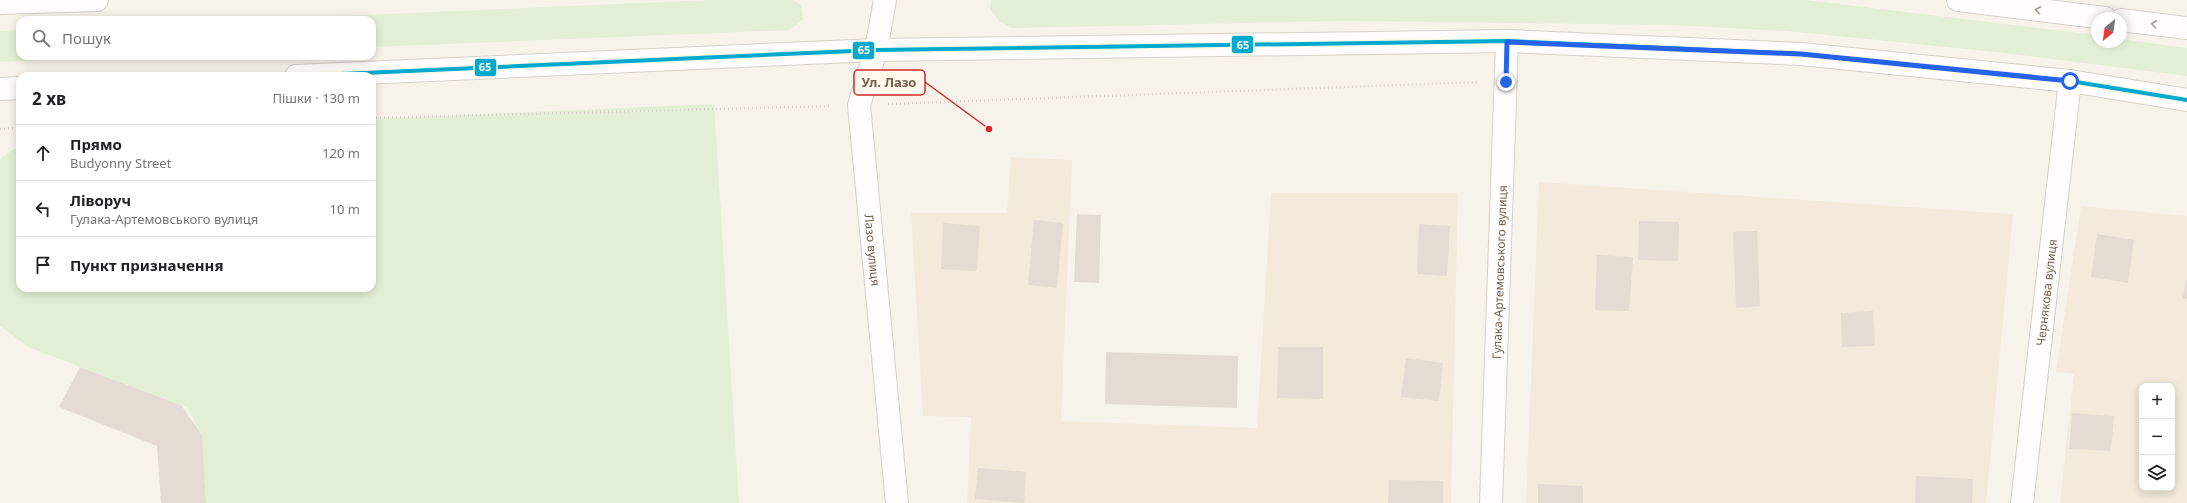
<!DOCTYPE html>
<html lang="uk">
<head>
<meta charset="utf-8">
<style>
  :root { --surface:#fff; --page:#f2f2f2; --text:#202124; --muted:#757577; --line:#e0e0e0 }
  body { margin:0; font-family:"Noto Sans",sans-serif; background:var(--page); color:var(--text) }
  .controls { position:absolute; right:12px; bottom:12px; display:grid; overflow:hidden; border-radius:8px; box-shadow:0 2px 10px #0003 }
  .controls button { width:36px; height:36px; display:grid; place-items:center; padding:0; border:0; border-bottom:1px solid var(--line); background:var(--surface); color:var(--text); font:20px sans-serif }
  .compass { position:absolute; left:2091px; top:12px; width:36px; height:36px; border-radius:50%; background:var(--surface); box-shadow:0 2px 10px #0003; rotate:209deg }
  .stop { position:absolute; width:12px; height:12px; margin:-9px; border:3px solid #2563eb; border-radius:50%; background:#fff }
  .stop.end { background:#2563eb; border-color:#fff; box-shadow:0 1px 4px #0008 }
  .list { margin:0; padding:0; list-style:none }
  h2 { display:flex; justify-content:space-between; align-items:center; height:52px; margin:0; padding:0 16px; font-size:17px }
  h2 small { font-size:13px; font-weight:400; color:var(--muted) }
  .list li { display:grid; grid-template-columns:26px 1fr auto; gap:12px; align-items:center; box-sizing:border-box; height:56px; padding:0 16px; border-top:1px solid var(--line) }
  .list b { display:block; font-size:15px; white-space:nowrap }
  .list p { margin:0; font-size:13px; white-space:nowrap; color:var(--muted) }
  .list em { font-size:13px; font-style:normal; color:var(--muted) }
  .icon { flex:none; width:22px; height:22px; fill:none; stroke:currentColor; stroke-width:2; stroke-linecap:round; stroke-linejoin:round }
  .map { position:relative; flex:none; width:2187px; height:503px; overflow:hidden }
  .search { position:absolute; background:var(--surface); box-shadow:0 2px 10px #0003; left:16px; top:16px; width:360px; height:44px; display:flex; align-items:center; gap:10px; box-sizing:border-box; padding:0 14px; border-radius:12px; color:var(--muted); font-size:15px }
  .panel { position:absolute; background:var(--surface); box-shadow:0 2px 10px #0003; left:16px; top:72px; width:360px; height:220px; border-radius:12px }
  .map>svg:first-child { display:block }
  .residential { fill:#f3eadb; fill-rule:evenodd }
  .green { fill:#e2efd5 }
  .building { fill:#e4dcd2 }
  .lines { fill:none; stroke-linecap:round; stroke-linejoin:round }
  .street-casing { stroke:#d6cfc8; stroke-width:24 }
  .secondary-casing { stroke:#d7d0c9; stroke-width:24 }
  .path { stroke:#d8d1cb; stroke-width:2.5; stroke-dasharray:1 3; stroke-linecap:butt }
  .street { stroke:#fefdfc; stroke-width:22 }
  .secondary { stroke:#fefdfc; stroke-width:22 }
  .bus-1-casing { stroke:#fff9ec; stroke-width:7 }
  .bus-1 { stroke:#00a9ce; stroke-width:4 }
  .oneway { stroke:#a69588 }
  .route { stroke:#2563eb; stroke-width:5 }
  .labels { text-anchor:middle; dominant-baseline:central; stroke-width:3; stroke-linejoin:round; paint-order:stroke }
  .street-label { font-size:12px; fill:#775d49; stroke:#fff9ec }
  .leader { fill:none; stroke:#d62828; stroke-width:1.5 }
  .callout-dot { fill:#d62828; stroke:#fff9ec; stroke-width:1.5 }
  .callout { fill:#fff9ec; stroke:#d62828; stroke-width:1.5 }
  .callout-label { font-size:13px; text-anchor:middle; font-weight:bold; fill:#775d49 }
  .line-badge { stroke:#fff9ec; stroke-width:1.5 }
  .badge-label { font-size:11px; text-anchor:middle; font-weight:bold; fill:#fff }
</style>
</head>
<body>
<div class="map">
<svg width="2187" height="503" viewBox="0 0 2187 503">
  <rect width="100%" height="100%" fill="#f7f3eb"/>
  <g class="residential">
    <path d="M1011,157L1072,160L1061,421L1257,428L1271,193H1458L1451,503H967L971,417L923,416L911,213H1007Z"/>
    <path d="M1539,182L2013,214L1986,503H1526Z"/>
    <path d="M2081,206L2187,216V503H2060L2074,374L2056,372ZM2142,386H2172V488H2142Z"/>
  </g>
  <g class="green">
    <path d="M710,0H793L801,5L803,19L790,30L372,47V20H250Z"/>
    <path d="M991,0H1806L2097,35V42H2121V39L2187,48V76L2005,53L1798,32L1676,25L1347,21L1011,28L999,21L990,9Z"/>
    <path d="M20,30V56H146L0,62V31Z"/>
    <path d="M714,104L739,503H206L202,435L187,407L30,348L0,326V159L14,149H20V288H372V119Z"/>
  </g>
  <g class="building">
    <path d="M1077,214L1101,215L1099,283L1074,282Z"/>
    <path d="M1034,220L1063,223L1057,288L1028,285Z"/>
    <path d="M1639,221L1679,222L1678,261L1638,260Z"/>
    <path d="M943,223L980,226L977,271L941,269Z"/>
    <path d="M1419,224L1450,226L1447,276L1417,274Z"/>
    <path d="M1757,231L1760,306L1736,308L1733,232Z"/>
    <path d="M2097,234L2134,240L2128,283L2091,277Z"/>
    <path d="M1597,255L1633,257L1629,311L1595,310Z"/>
    <path d="M2186,280H2187V299L2183,298Z"/>
    <path d="M1873,311L1875,346L1842,347L1841,313Z"/>
    <path d="M1278,347H1323V399L1277,398Z"/>
    <path d="M1106,352L1238,356L1237,408L1105,404Z"/>
    <path d="M1406,358L1443,363L1439,401L1401,397Z"/>
    <path d="M80,367L181,405L202,435L206,503H161L157,446L59,407Z"/>
    <path d="M2072,413L2114,416L2111,451L2069,449Z"/>
    <path d="M978,468L1026,472L1024,503L975,499Z"/>
    <path d="M1916,476L1973,479L1972,503H1915Z"/>
    <path d="M1389,480L1443,481V503H1388Z"/>
    <path d="M1538,484L1583,486V503H1538Z"/>
  </g>
  <g class="lines">
    <defs>
      <g id="street">
        <path id="s1" d="M885,0L876,50L859,105L897,503"/>
        <path id="s2" d="M1491,503L1507,41"/>
        <path id="s3" d="M2022,503L2070,81"/>
      </g>
      <g id="secondary">
        <path d="M1958,0L2105,18"/>
        <path d="M0,3L97,0"/>
        <path d="M2121,20L2187,28"/>
        <path d="M296,76L876,50L1507,41L1801,54L2070,81L2187,100"/>
        <path d="M0,89L20,88"/>
      </g>
    </defs>
    <use href="#street" class="street-casing"/>
    <use href="#secondary" class="secondary-casing"/>
    <g class="path">
      <path d="M888,104L1479,82"/>
      <path d="M372,118L831,106"/>
      <path d="M0,129L20,128"/>
    </g>
    <use href="#street" class="street"/>
    <use href="#secondary" class="secondary"/>
    <defs>
      <path id="bus-1" d="M296,76L876,50L1507,41L1801,54L2070,81L2187,100"/>
    </defs>
    <use href="#bus-1" class="bus-1-casing"/>
    <use href="#bus-1" class="bus-1"/>
  </g>
  <defs><path id="oneway-chevron" d="M-2-3.5L2.5 0L-2 3.5" fill="none" stroke-width="1.6" stroke-linecap="round" stroke-linejoin="round"/></defs>
  <g class="oneway">
    <use href="#oneway-chevron" transform="translate(2038 10) rotate(-173)"/>
    <use href="#oneway-chevron" transform="translate(2154 24) rotate(-173)"/>
  </g>
  <g class="lines">
    <path class="route" d="M1506,82L1507,42L1801,54L2070,81"/>
  </g>
  <g class="labels">
    <g class="street-label">
      <text stroke="none"><textPath href="#s1" startOffset="254">Лазо вулиця</textPath></text>
      <text stroke="none"><textPath href="#s2" startOffset="231">Гулака-Артемовського вулиця</textPath></text>
      <text stroke="none"><textPath href="#s3" startOffset="212">Чернякова вулиця</textPath></text>
    </g>
  </g>
  <path class="leader" d="M989 129L925 82"/>
  <circle class="callout-dot" cx="989" cy="129" r="4"/>
  <rect class="callout" x="854" y="70" width="71" height="25" rx="4"/>
  <g class="callout-label">
    <text x="889" y="87">Ул. Лазо</text>
  </g>
  <g class="line-badge">
    <rect x="1231" y="35" width="23" height="19" rx="4" fill="#00a9ce"/>
    <rect x="852" y="41" width="23" height="19" rx="4" fill="#00a9ce"/>
    <rect x="474" y="58" width="23" height="19" rx="4" fill="#00a9ce"/>
  </g>
  <g class="badge-label">
    <text x="1243" y="49">65</text>
    <text x="864" y="54">65</text>
    <text x="485" y="71">65</text>
  </g>
</svg>
<div class="controls">
<button>+</button>
<button>−</button>
<button><svg class="icon" aria-label="layers" viewBox="0 0 24 24"><path d="M12 4l9 5-9 5-9-5zM3 14l9 5 9-5"/></svg></button>
</div>
<svg class="compass" viewBox="-18 -18 36 36"><path d="M0-13l5 13h-10z" fill="#e53935"/><path d="M0 13l5-13h-10z" fill="#757577"/></svg>
<div class="stop" style="left:2070px;top:81px"></div>
<div class="stop end" style="left:1506px;top:82px"></div>
<div class="search"><svg class="icon" aria-label="search" viewBox="0 0 24 24"><circle cx="10" cy="10" r="6"/><path d="M15 15l6 6"/></svg>Пошук</div>
<section class="panel">
<h2>2 хв<small>Пішки · 130 m</small></h2>
<ul class="list">
<li><svg class="icon" aria-label="ahead" viewBox="0 0 24 24"><path d="M12 20V5M6 11l6-6 6 6"/></svg><div><b>Прямо</b><p>Budyonny Street</p></div><em>120 m</em></li>
<li><svg class="icon" aria-label="left" viewBox="0 0 24 24"><path d="M17 20v-9H6M10 6l-5 5 5 5"/></svg><div><b>Ліворуч</b><p>Гулака-Артемовського вулиця</p></div><em>10 m</em></li>
<li><svg class="icon" aria-label="arrive" viewBox="0 0 24 24"><path d="M6 21V4h12l-3 4 3 4H6"/></svg><div><b>Пункт призначення</b></div></li>
</ul>
</section>
</div>
</body>
</html>
